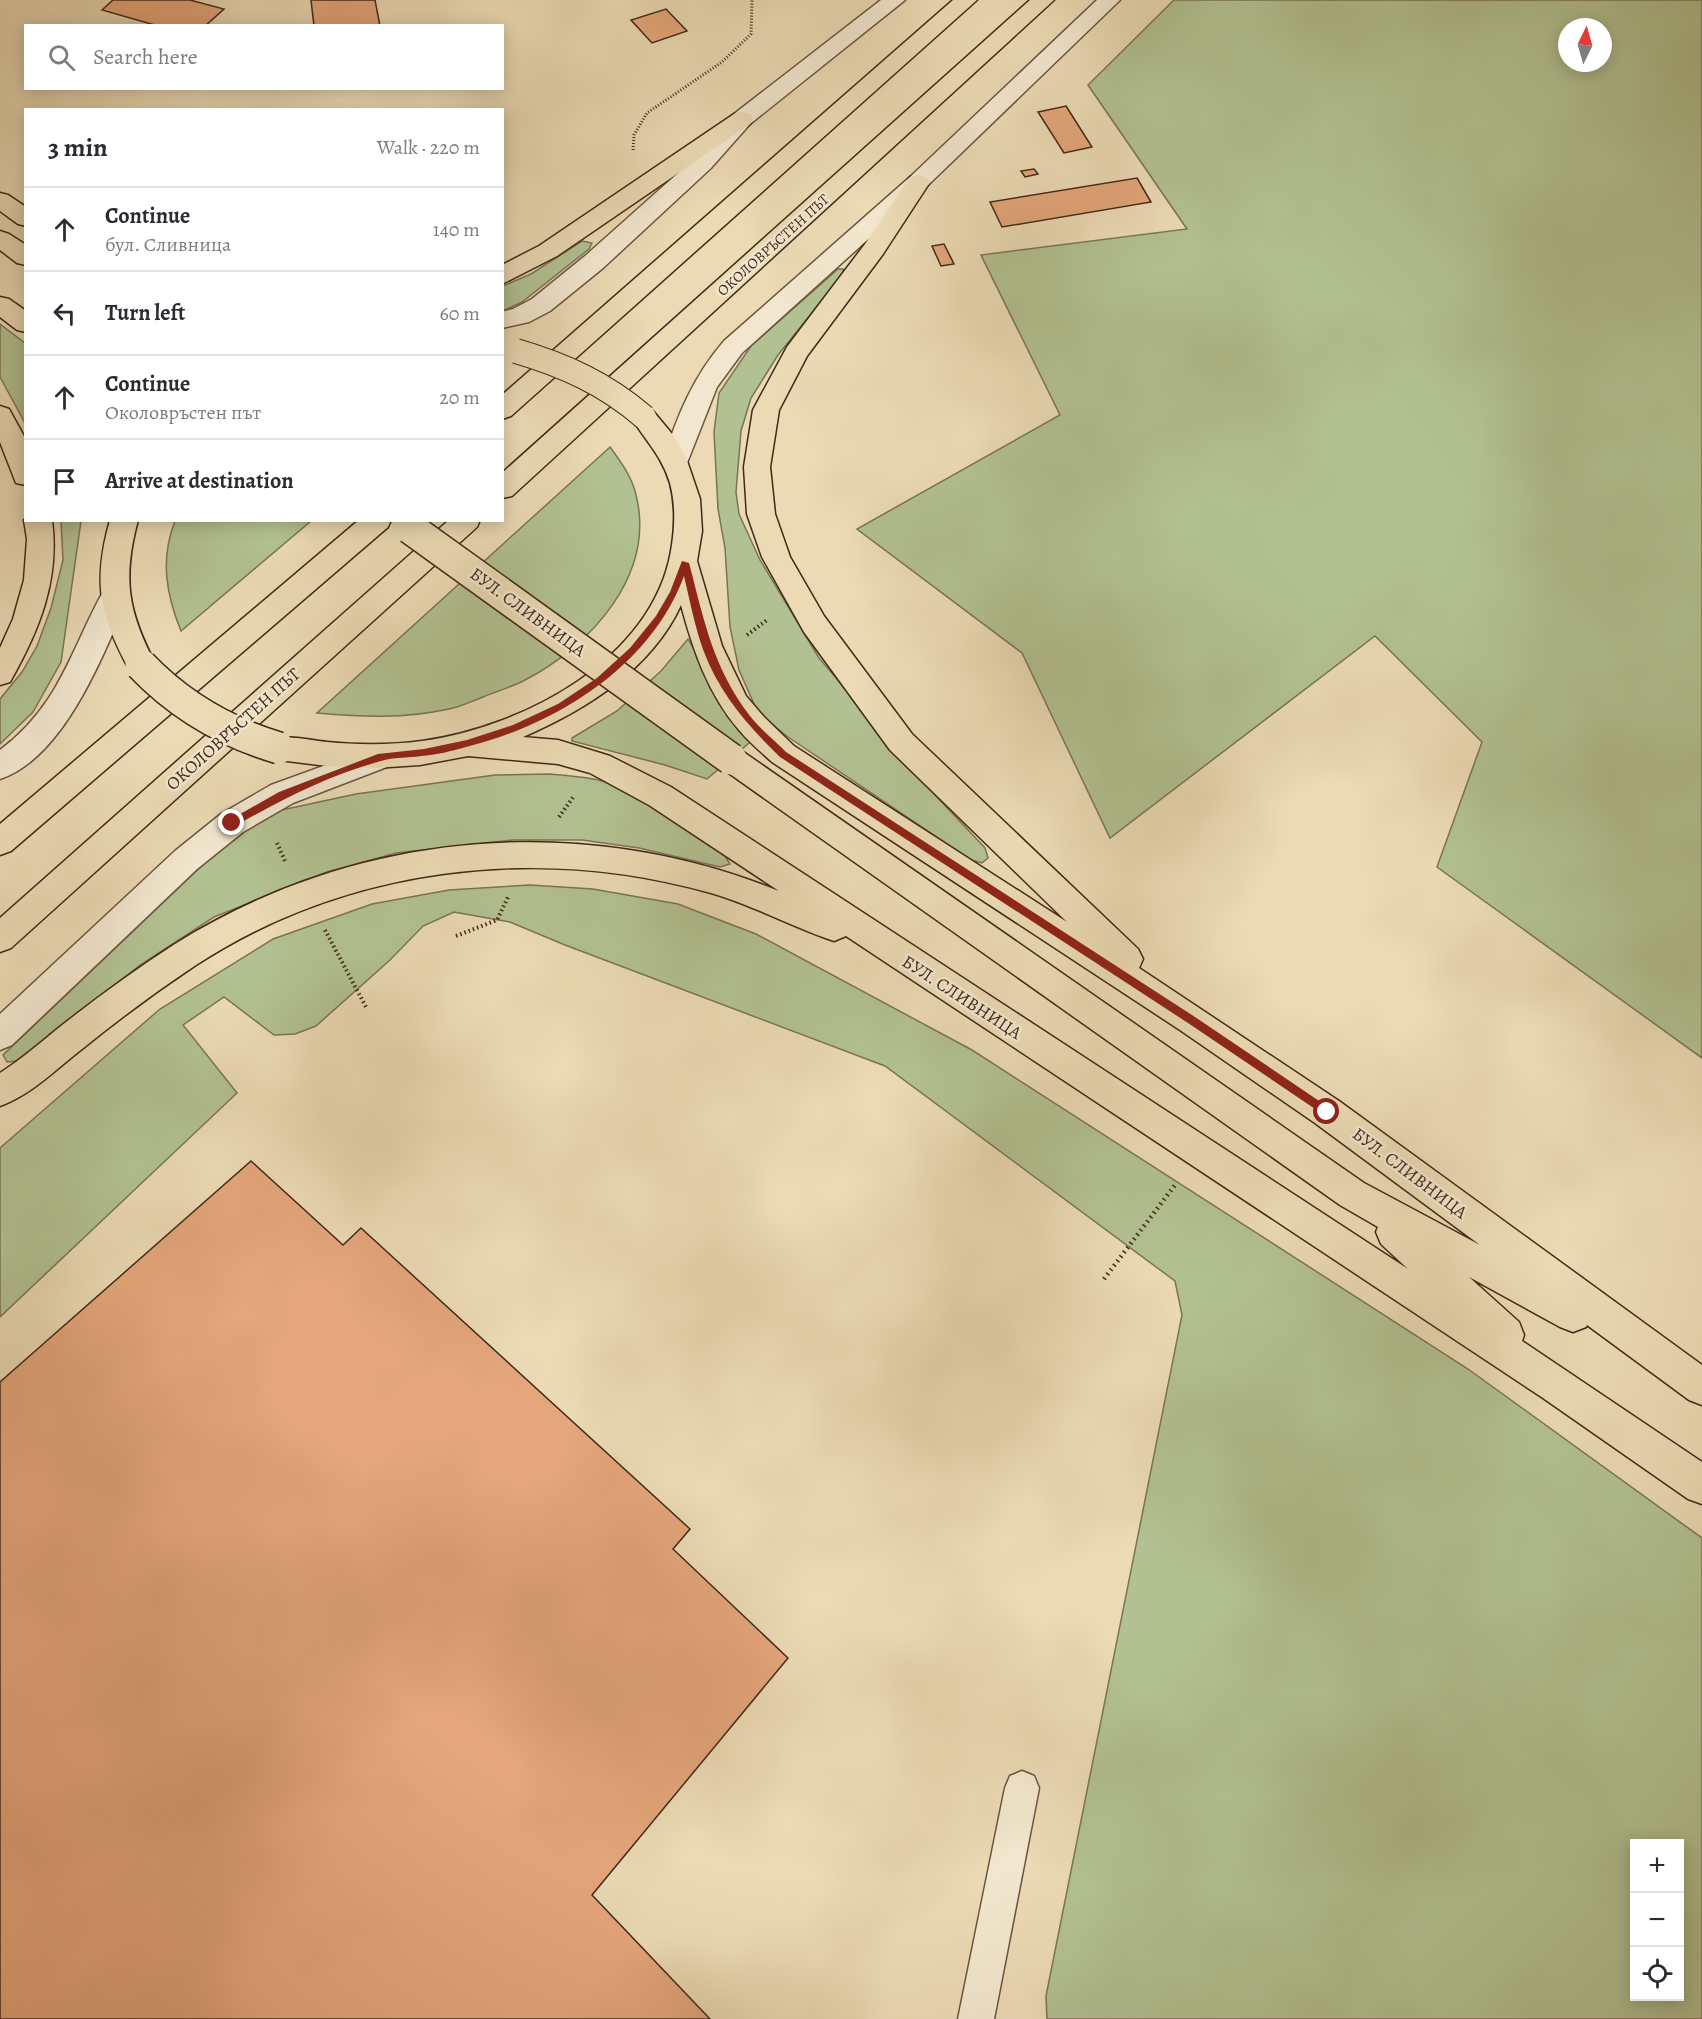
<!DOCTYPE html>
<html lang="en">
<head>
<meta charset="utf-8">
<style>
  :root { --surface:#fff; --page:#f7f7f7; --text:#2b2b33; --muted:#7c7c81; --line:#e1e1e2 }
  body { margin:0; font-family:Alegreya,serif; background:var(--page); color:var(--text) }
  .controls { position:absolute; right:18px; bottom:18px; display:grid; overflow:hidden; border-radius:0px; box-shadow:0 3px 15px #0003 }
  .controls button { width:54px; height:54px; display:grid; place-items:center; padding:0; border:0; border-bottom:2px solid var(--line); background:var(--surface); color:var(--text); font:30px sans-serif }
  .compass { position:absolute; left:1558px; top:18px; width:54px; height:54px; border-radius:50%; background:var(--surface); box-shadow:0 3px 15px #0003; rotate:5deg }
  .stop { position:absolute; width:18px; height:18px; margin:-14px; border:4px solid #8f2418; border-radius:50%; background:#fff }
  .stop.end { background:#8f2418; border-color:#fff; box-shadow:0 2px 6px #0008 }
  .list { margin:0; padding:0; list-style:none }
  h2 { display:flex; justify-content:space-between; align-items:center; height:78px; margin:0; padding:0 24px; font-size:26px }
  h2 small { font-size:20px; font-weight:400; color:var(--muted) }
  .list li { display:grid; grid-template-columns:39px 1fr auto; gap:18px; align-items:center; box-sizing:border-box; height:84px; padding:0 24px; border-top:2px solid var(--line) }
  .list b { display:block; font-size:22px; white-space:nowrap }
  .list p { margin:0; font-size:20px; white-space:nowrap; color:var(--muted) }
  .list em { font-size:20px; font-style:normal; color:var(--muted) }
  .icon { flex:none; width:33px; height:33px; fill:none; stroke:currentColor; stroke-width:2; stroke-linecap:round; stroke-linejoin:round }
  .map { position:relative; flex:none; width:1702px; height:2019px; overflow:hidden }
  .search { position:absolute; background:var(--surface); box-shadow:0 3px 15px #0003; left:24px; top:24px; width:480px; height:66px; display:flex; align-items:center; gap:15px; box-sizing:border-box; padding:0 21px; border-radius:0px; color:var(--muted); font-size:22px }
  .panel { position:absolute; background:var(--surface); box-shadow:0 3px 15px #0003; left:24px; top:108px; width:480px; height:414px; border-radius:0px }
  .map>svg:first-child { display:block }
  .green { fill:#b2c191; stroke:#7a7455; stroke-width:1.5; fill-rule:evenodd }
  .building { fill:#e4a67a; stroke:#412819; stroke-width:1.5 }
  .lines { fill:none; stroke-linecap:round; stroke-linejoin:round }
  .lane-casing { stroke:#6c5440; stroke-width:3 }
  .street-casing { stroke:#6c5440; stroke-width:3 }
  .primary-casing { stroke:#412819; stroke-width:3 }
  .highway-casing { stroke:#412819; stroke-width:3 }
  .path-far2 { stroke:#412819; stroke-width:3; stroke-dasharray:1 2; stroke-linecap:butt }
  .path-far1 { stroke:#412819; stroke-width:4; stroke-dasharray:1.5 3; stroke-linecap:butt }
  .path { stroke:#412819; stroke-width:4.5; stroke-dasharray:1.5 4; stroke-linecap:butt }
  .lane { fill:#f2e7ce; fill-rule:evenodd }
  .street { fill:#f2e7ce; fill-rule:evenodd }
  .primary { fill:#ebdab4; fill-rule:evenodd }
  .highway { fill:#ebdab4; fill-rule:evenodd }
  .primary-bridge-far1-casing { stroke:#412819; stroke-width:26; stroke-linecap:butt }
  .primary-bridge-casing { stroke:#412819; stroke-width:34; stroke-linecap:butt }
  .primary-bridge-far1 { stroke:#ebdab4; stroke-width:24 }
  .primary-bridge { stroke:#ebdab4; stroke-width:31 }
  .route { fill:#8f2418 }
  .labels { text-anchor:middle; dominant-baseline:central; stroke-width:5; stroke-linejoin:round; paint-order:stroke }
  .far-street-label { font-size:15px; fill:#412819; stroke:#f2e7ce }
  .street-label { font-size:18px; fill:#412819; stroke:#f2e7ce }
</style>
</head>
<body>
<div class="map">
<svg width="1702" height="2019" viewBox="0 0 1702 2019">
  <rect width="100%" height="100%" fill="#ebdab4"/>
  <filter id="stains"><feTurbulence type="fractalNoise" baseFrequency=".00333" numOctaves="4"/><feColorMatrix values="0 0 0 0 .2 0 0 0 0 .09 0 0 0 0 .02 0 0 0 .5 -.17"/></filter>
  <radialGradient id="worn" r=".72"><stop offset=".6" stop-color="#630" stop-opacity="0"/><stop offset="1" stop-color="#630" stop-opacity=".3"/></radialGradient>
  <g class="green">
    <path d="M1174,0H1702V1058L1437,867L1482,742L1375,636L1110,838L1022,653L857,529L1060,415L981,255L1187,229L1088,85ZM1567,27H1603V63H1567Z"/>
    <path d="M582,241L592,243L589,249L522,302L503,311V286L531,274Z"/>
    <path d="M838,269H843L844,273L778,355L751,398L741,431L736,492L739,514L760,560L819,658L938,798L985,848L988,858L982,863L971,860L788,737L758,713L739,670L730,627L725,548L718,509L714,432L719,393L751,346Z"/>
    <path d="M0,324L25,343V423L0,377Z"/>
    <path d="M610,447C621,462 632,477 636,495C656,574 591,646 525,680C512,687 497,691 483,697C472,701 460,707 449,709C403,719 363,717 317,713Z"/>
    <path d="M61,521H81L61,662L33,712L0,744V699L22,672L37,646L51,608L63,560Z"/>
    <path d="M175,521V520L311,521L181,631C166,594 160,559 175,521Z"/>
    <path d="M688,639L720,695L755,738L707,779L665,765L572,741V738L617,711L661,671Z"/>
    <path d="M549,774C572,776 596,777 617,786C658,802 691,831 725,856L730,864L720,867L639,848L582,840H513L396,853L327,872L214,917L140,965L18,1061L7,1062L3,1055L210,858L251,821L277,811L356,794L495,775Z"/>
    <path d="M530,885L593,889L678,904L756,934L972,1050L1468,1369L1702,1538V2019H1047L1046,1996L1182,1315L1175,1281L885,1066L565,945L510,922L454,912L423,926L390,960L316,1026L295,1034L274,1035L224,997L183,1025L237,1093L0,1317V1148L160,1009L273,939L372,904L449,890ZM1634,1844H1680V1996H1634Z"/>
  </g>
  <g class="building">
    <path d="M113,0H190L224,9L205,26H158L102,10Z"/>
    <path d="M311,0H375L380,26H314Z"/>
    <path d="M666,9L687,31L652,43L631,20Z"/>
    <path d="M1066,106L1092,147L1064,153L1038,112Z"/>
    <path d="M1034,169L1038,174L1025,177L1021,171Z"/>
    <path d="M1137,178L1151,202L1002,227L990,202Z"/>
    <path d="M944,244L954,264L941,266L932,246Z"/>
    <path d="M251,1161L343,1245L361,1228L690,1529L673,1549L788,1658L592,1895L710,2019H0V1382Z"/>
  </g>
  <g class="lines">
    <defs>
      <path id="lane" d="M1022,1771L1034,1776L1039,1788L994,2019H958L1005,1788L1010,1776Z"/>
      <g id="street">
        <path d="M881,0H905L750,124L711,168L603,268L550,311L529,322L502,328V312L513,309L532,299L585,256L695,158L734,114Z"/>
        <path d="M1097,0H1120L926,187L742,353L717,387L685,468L676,470L667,468L663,461C677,416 693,377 724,341L910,177Z"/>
        <path d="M114,586L124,590L128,597C104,654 64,758 0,779V750C60,705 70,651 104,590Z"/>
        <path d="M381,745L392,749L396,757L392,765L293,803L243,832L197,869L12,1045L0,1050V1014L175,851L221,814L271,785Z"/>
      </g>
      <g id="primary">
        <path d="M742,112L750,114L753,119L750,124L557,256L502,284V265L539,246L734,114Z"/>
        <path d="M918,175L926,177L930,182L883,254L807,356L779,410L770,467L775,514L790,557L824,616L912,734L1138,949L1143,959L1139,968L1339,1101L1702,1365V1405L1689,1400L1587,1325L1586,1327L1573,1332L1560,1327L1469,1277L1519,1322L1524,1335L1522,1341L1702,1462V1504L1688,1499L1543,1398L846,936L834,941C792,927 753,905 711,893C538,844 348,866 196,965C157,991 119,1019 82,1049C56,1069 31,1095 0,1106V1073C22,1059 41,1042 61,1026C98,997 136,969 175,944C357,830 581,811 779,891L649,805L590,773L558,764L468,756L420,765L374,768L327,766L279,760L268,756L264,748L268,740C287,734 308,740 327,742C358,745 391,745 422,741C523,727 652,660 671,551C675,528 676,506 670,483C662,456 645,440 631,417L635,411L644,408L653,411L673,435L685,455L700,499L702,531L697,561L722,646L746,696L764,717L794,746L1067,922L890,750L804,632L762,557L747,514L744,467L753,410L787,347L865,244L910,177ZM681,605C693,650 708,694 739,730C749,742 761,752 772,762L1180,1030L1315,1123L1480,1245L1364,1183L742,751L731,747L720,751L716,759L720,767L1340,1205L1378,1227L1376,1232L1381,1244L1408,1269L671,787L610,756L558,740L523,737C585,710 651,670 681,605Z"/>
        <path d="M0,193L8,195L26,207V226L18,224L0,211Z"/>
        <path d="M0,231L9,234L26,245V265L17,263L0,250Z"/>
        <path d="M0,297L9,299L26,311V332L17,330L0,317Z"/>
        <path d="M0,406L9,409L26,440V485L16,483L0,442Z"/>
        <path d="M26,518V520H52C60,580 39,631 10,682L0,685V648L13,619L24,580L27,539L24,520Z"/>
        <path d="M110,520H138C122,579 128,612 156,665L151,673L141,676L131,673C100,616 92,584 110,520Z"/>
      </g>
      <g id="highway">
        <path d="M953,0H977L511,416L502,419V395Z"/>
        <path d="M1030,0H1054L512,496L502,498V473Z"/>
        <path d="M359,520H391L388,527L11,851L0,855V824Z"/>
        <path d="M449,520H480L477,527L11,948L0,952V918Z"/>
      </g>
    </defs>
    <use href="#lane" class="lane-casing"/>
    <use href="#street" class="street-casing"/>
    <use href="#primary" class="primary-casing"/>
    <use href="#highway" class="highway-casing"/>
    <path class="path-far2" d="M633,150L634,135L647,113L722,62L751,34L752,0"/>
    <g class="path-far1">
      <path d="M747,635L767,620"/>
      <path d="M559,817L574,796"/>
      <path d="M277,843L285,861"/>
      <path d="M325,930L367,1009"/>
      <path d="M456,936L497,920L509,895"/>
    </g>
    <path class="path" d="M1104,1279L1175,1185"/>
    <use href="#lane" class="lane"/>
    <use href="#street" class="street"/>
    <use href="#primary" class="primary"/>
    <use href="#highway" class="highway"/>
    <defs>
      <path id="primary-bridge-far1" d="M516,351C564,365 606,384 644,417"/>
      <g id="primary-bridge">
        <path d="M410,528L731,759"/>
        <path d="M141,665C180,706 225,732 279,748"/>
      </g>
    </defs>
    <use href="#primary-bridge-far1" class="primary-bridge-far1-casing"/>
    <use href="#primary-bridge" class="primary-bridge-casing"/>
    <use href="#primary-bridge-far1" class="primary-bridge-far1"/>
    <use href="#primary-bridge" class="primary-bridge"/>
  </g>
  <path class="route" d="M682,561L689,563C704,620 713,668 750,716C760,729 774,740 786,752L1195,1017L1331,1109V1115H1324L1188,1023L780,757C748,726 720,694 704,652C695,628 690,601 684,576C651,666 556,725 466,747C452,751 436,755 421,756C408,758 393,757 381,761C329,775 281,800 235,826H228V821L279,792L378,754L424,749L467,740L513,725L558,704L597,678L630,648L656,616L670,592Z"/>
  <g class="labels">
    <g class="far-street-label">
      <text transform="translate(773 245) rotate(-42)">ОКОЛОВРЪСТЕН ПЪТ</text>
    </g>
    <g class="street-label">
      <text transform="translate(528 612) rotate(36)">БУЛ. СЛИВНИЦА</text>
      <text transform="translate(233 729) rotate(-42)">ОКОЛОВРЪСТЕН ПЪТ</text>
      <text transform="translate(962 997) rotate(33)">БУЛ. СЛИВНИЦА</text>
      <text transform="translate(1410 1173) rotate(37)">БУЛ. СЛИВНИЦА</text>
    </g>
  </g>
  <rect width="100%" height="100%" filter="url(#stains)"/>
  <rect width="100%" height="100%" fill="url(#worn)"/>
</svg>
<div class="controls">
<button>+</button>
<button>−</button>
<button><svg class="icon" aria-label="locate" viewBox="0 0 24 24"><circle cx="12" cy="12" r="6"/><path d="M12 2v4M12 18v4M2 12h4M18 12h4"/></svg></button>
</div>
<svg class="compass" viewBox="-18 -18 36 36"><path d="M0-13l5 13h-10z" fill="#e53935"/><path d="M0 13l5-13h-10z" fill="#7c7c81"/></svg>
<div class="stop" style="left:1327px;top:1112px"></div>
<div class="stop end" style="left:232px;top:823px"></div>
<div class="search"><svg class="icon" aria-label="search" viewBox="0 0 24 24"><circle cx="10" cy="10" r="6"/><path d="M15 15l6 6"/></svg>Search here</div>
<section class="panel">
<h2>3 min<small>Walk · 220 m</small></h2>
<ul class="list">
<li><svg class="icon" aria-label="ahead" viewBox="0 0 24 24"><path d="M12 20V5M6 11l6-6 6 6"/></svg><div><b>Continue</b><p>бул. Сливница</p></div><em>140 m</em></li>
<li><svg class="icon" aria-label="left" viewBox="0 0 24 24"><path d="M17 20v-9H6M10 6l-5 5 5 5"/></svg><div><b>Turn left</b></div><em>60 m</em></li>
<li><svg class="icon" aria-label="ahead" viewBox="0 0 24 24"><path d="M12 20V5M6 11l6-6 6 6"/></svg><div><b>Continue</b><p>Околовръстен път</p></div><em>20 m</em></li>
<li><svg class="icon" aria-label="arrive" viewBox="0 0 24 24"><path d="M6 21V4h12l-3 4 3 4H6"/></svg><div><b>Arrive at destination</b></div></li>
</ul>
</section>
</div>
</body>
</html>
